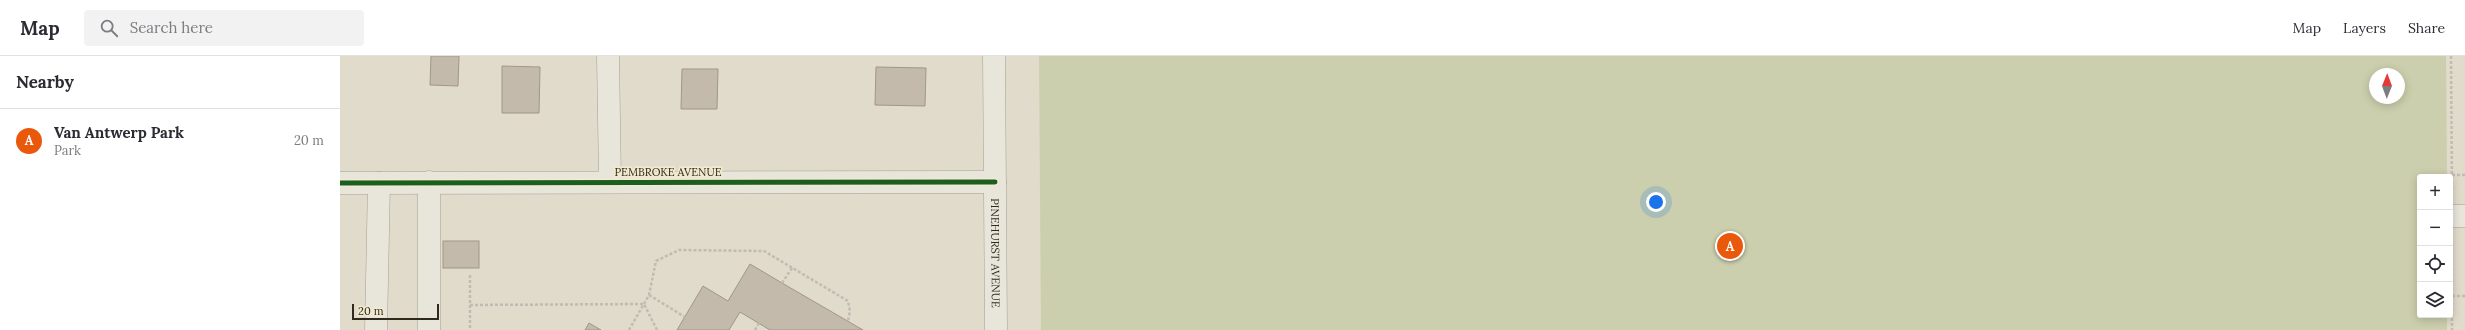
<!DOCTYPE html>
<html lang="en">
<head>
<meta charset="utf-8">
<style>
  :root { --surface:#fff; --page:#f2f2f3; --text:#2b2b33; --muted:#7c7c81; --line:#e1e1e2; --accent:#ea580c }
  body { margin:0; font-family:Lora,serif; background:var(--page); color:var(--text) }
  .controls { position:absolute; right:12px; bottom:12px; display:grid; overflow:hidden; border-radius:4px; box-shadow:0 2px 10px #0003 }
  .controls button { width:36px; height:36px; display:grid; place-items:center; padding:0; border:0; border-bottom:1px solid var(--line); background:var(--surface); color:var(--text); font:20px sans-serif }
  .compass { position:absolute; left:2029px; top:12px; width:36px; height:36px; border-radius:50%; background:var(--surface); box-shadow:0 2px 10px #0003; rotate:1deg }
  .scale { position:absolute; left:12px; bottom:10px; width:87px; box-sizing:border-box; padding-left:4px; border:2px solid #32291d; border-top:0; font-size:11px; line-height:14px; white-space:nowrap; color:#32291d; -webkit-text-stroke:3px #f1eacf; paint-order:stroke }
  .you { position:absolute; left:1316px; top:146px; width:14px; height:14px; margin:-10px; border:3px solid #fff; border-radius:50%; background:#1a73e8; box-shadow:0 0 0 6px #1a73e833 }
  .badge { display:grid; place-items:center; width:26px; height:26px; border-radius:50%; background:var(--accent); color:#fff; font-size:13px; font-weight:700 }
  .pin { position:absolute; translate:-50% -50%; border:2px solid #fff; box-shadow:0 1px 4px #0006 }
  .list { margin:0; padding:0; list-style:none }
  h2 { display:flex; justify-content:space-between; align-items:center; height:52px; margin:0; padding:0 16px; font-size:17px }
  h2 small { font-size:13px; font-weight:400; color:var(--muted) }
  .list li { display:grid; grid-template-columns:26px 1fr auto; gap:12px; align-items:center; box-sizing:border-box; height:64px; padding:0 16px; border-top:1px solid var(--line) }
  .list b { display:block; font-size:15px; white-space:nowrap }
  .list p { margin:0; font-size:13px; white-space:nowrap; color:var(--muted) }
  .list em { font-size:13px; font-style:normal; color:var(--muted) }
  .icon { flex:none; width:22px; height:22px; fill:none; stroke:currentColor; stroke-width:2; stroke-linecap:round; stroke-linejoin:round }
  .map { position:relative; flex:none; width:2125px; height:274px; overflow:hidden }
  header { display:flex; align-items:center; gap:24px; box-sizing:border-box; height:56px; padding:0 20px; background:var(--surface); border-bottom:1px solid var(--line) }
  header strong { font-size:19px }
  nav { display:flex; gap:22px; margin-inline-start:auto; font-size:14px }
  .search { width:280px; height:36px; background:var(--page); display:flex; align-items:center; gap:10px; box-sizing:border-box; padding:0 14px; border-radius:4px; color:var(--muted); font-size:15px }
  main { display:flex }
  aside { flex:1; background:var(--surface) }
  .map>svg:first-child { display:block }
  .green { fill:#cccfad; fill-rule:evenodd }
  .building { fill:#c3baab; stroke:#9f978a }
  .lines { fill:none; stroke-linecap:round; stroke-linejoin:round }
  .minor-casing { stroke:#a5a094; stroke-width:23 }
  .path { stroke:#c1bcb3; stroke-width:2.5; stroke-dasharray:3 2; stroke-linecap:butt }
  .minor { stroke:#e8e5db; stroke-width:22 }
  .cycleway-casing { stroke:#f1eacf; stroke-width:8 }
  .cycleway { stroke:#1b5e20; stroke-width:5 }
  .labels { text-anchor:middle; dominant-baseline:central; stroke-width:3.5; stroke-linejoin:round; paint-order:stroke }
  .street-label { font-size:11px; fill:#32291d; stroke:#f1eacf }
</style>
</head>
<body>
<header>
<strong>Map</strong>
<div class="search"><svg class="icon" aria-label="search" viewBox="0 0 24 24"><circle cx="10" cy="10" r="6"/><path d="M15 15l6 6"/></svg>Search here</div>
<nav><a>Map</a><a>Layers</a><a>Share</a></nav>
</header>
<main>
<aside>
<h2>Nearby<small></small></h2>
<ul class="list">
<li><span class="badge">A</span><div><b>Van Antwerp Park</b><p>Park</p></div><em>20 m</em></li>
</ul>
</aside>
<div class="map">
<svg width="2125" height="274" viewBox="0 0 2125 274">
  <rect width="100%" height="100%" fill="#e0dbca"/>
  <path class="green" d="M699,0H2106L2107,121H2080V259H2107V274H701ZM2035,18H2059V42H2035Z"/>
  <g class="building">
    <path d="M91,0H119L118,30L90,29Z"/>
    <path d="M162,10L200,11L199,57H162Z"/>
    <path d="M536,11L586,12L585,50L535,49Z"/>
    <path d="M342,13H378L377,53H341Z"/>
    <rect x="103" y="185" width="36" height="27"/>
    <path d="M410,208L442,227L523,274H430L400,256L389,274H337L363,230L388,245Z"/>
    <path d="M249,267L261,274H245Z"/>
  </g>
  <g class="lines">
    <defs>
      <g id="minor">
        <path d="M268,0L270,125"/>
        <path id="s1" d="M654,0L656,274"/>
        <path d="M89,126V274"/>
        <path d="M0,127L655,126"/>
        <path d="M2112,160H2125"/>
        <path d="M36,274L39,127"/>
      </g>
    </defs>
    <use href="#minor" class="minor-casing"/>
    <g class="path">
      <path d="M2111,0L2112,134"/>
      <path d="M2112,119H2125"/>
      <path d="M2112,187V274"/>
      <path d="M130,219V274"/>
      <path d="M442,227L452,212"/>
      <path d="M309,239L345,261"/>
      <path d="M2112,240H2125"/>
      <path d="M130,249L304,248L317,274"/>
      <path d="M289,274L309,239L316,205L339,194L424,195L508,245L510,255L508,265"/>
      <path d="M415,274L419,267"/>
    </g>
    <use href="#minor" class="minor"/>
    <defs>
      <path id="cycleway" d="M0,127L655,126"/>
    </defs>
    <use href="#cycleway" class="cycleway-casing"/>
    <use href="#cycleway" class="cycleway"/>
  </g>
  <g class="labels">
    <g class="street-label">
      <text x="328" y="116">PEMBROKE AVENUE</text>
      <text stroke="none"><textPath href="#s1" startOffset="197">PINEHURST AVENUE</textPath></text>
    </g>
  </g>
</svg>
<div class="controls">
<button>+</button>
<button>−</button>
<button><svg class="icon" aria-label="locate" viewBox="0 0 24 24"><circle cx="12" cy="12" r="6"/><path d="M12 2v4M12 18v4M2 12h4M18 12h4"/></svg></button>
<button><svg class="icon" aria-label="layers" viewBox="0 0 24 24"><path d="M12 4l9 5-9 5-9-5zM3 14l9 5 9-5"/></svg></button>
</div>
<svg class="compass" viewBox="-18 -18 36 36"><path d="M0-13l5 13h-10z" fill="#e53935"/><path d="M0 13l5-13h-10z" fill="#7c7c81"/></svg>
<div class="scale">20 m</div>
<div class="you"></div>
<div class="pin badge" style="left:1390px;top:190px">A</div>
</div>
</main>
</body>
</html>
